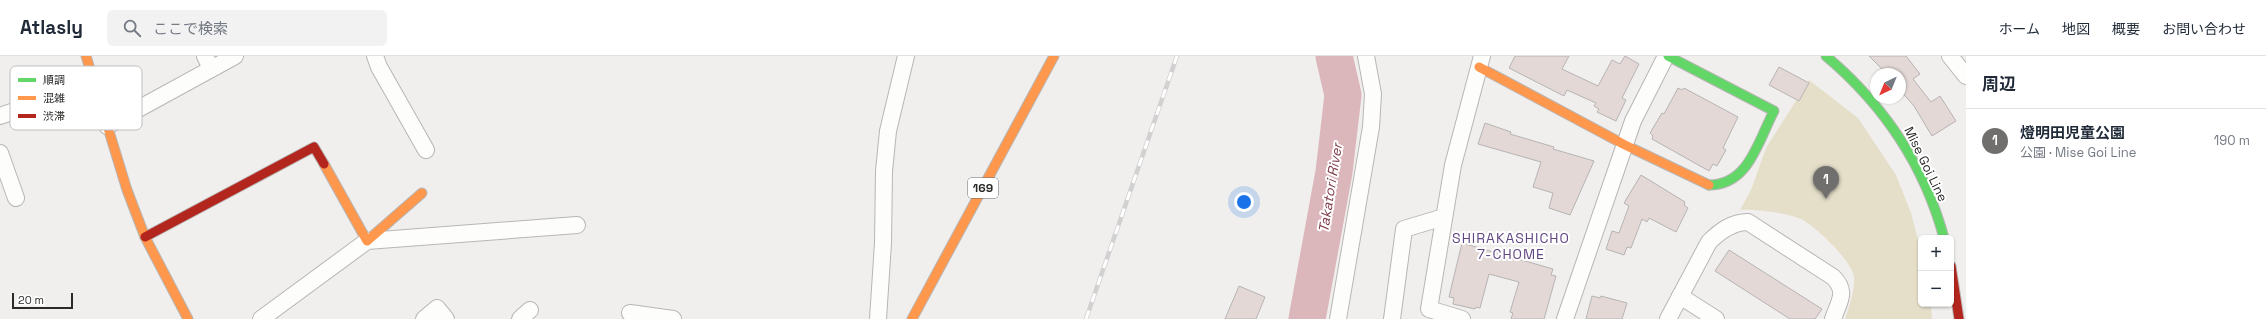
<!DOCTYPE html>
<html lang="ja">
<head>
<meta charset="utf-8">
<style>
  :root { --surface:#fff; --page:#f2f2f3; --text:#1f2937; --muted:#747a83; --line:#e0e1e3; --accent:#706f6e }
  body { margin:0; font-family:"Space Grotesk","Noto Sans JP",sans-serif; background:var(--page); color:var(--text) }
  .controls { position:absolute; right:12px; bottom:12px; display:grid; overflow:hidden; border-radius:6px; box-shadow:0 1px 3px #0004 }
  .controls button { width:36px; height:36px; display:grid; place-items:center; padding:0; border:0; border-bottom:1px solid var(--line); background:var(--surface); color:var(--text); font:20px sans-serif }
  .compass { position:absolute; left:1870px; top:12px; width:36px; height:36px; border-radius:50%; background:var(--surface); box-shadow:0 1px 3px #0004; rotate:223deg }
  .scale { position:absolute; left:12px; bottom:10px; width:61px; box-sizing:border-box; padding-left:4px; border:2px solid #2b2a29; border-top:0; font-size:11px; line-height:14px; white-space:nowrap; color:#2b2a29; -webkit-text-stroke:3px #fff; paint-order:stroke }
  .you { position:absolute; left:1244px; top:146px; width:14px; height:14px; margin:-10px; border:3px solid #fff; border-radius:50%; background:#1a73e8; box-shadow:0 0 0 6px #1a73e833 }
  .badge { display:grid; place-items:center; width:26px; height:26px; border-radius:50%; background:var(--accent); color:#fff; font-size:13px; font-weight:700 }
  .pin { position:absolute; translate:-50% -33px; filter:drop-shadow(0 1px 2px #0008) }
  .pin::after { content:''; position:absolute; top:21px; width:14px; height:12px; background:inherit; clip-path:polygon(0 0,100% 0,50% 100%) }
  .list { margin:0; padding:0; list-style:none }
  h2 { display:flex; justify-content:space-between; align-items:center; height:52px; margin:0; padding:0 16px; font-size:17px }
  h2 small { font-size:13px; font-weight:400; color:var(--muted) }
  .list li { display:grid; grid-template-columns:26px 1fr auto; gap:12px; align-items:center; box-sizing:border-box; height:64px; padding:0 16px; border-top:1px solid var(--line) }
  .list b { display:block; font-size:15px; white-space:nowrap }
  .list p { margin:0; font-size:13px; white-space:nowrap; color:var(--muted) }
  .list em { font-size:13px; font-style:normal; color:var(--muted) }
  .icon { flex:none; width:22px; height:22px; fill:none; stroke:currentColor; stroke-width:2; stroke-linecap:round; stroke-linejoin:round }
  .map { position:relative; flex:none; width:1966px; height:263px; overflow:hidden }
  header { display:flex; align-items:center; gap:24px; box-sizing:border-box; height:56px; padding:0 20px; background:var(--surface); border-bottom:1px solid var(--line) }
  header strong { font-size:19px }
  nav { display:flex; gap:22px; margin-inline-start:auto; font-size:14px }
  .search { width:280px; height:36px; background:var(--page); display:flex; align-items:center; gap:10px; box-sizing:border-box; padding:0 14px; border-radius:6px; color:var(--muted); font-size:15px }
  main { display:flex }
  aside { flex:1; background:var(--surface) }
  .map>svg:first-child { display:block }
  .green { fill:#e5dfca }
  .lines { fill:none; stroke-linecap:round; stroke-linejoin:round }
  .river { stroke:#dbb6bb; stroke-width:37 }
  .building { fill:#e3d8d6; stroke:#b6b4b3 }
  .street-casing { stroke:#b8b6b5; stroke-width:18 }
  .fast-casing { stroke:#b8b6b5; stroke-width:11 }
  .slow-casing { stroke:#b8b6b5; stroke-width:11 }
  .jam-casing { stroke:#b8b6b5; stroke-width:11 }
  .street { stroke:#fdfdfc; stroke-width:16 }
  .fast { stroke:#63d668; stroke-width:9 }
  .slow { stroke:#ff974d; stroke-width:9 }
  .jam { stroke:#b3261e; stroke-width:9 }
  .rail-casing { stroke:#d2d1d1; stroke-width:4.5 }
  .rail { stroke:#fff; stroke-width:3; stroke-dasharray:9; stroke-linecap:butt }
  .labels { text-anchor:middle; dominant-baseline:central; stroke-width:4; stroke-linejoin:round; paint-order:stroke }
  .shield { fill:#fff; stroke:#6b6a69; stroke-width:1 }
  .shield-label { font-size:12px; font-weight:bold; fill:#2b2a29 }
  .street-label { font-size:13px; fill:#2b2a29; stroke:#fff }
  .water-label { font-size:14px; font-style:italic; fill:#7f3e4b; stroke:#fff }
  .neighbourhood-label { font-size:14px; letter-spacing:1px; fill:#614783; stroke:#fff }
  .key { fill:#fff; stroke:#bfbfbf; stroke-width:1 }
  .key-label { font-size:11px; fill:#2b2a29 }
</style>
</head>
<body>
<header>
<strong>Atlasly</strong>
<div class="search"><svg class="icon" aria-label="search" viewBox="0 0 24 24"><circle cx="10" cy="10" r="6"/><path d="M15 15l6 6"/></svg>ここで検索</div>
<nav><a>ホーム</a><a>地図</a><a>概要</a><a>お問い合わせ</a></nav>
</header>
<main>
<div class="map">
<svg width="1966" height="263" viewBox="0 0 1966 263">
  <rect width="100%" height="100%" fill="#f1efed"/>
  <path class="green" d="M1809,24L1858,62L1896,119L1911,157L1921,195V248H1931L1932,263H1845C1849,251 1855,234 1854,221C1852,205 1817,172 1803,164C1790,157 1754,153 1740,154L1751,134L1766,92Z"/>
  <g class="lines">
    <path class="river" d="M1307,263L1334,116L1343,39L1334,0"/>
  </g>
  <g class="building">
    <path d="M1515,0H1569L1562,13L1598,30L1612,4L1620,8L1625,0L1639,8L1622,42L1626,44L1616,65L1597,56L1599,53L1594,50L1596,47L1567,34L1564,40L1509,12Z"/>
    <path d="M1869,0H1906L1920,18L1913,23L1931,46L1940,40L1956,65L1932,80L1914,50L1900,34V18H1887Z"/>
    <path d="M1779,11L1809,27L1799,45L1769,29Z"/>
    <path d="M1678,32L1682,34L1684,32L1738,61L1723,92L1726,94L1717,110L1713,108L1709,115L1652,83L1653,80L1650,77L1662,57L1664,58Z"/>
    <path d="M1485,67L1511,76L1510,78L1554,91L1553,93L1594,105L1570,159L1549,152L1553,137L1533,131L1541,106L1478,88Z"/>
    <path d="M1641,119L1685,146L1684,149L1688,152L1676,176L1649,162L1647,166L1642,163L1631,192L1627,191L1624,199L1606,193L1612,175L1619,177L1629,150L1624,147Z"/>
    <path d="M1462,187L1553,213L1551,219L1556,220L1544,263H1511L1513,257L1510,256L1519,226L1489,218L1480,252L1476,251L1475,253L1453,248L1454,242L1449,241Z"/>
    <path d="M1729,194L1822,253L1815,263H1790L1715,215Z"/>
    <path d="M1239,230L1265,241L1256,263H1225Z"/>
    <path d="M1592,240L1600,242L1601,240L1627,247L1622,263H1586Z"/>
  </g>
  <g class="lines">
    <defs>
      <g id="street">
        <path d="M205,0L211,13"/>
        <path d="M375,0L379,11L426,94"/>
        <path d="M1950,0L1966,20"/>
        <path d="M0,60L94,27"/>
        <path d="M107,70L235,0"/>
        <path d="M0,97L16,142"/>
        <path d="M1680,240L1716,263"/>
        <path d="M630,257L673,263"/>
        <path d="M261,263L367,185L577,169"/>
        <path d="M424,263L437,252L446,263"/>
        <path d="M520,263L530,254"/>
        <path d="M878,263L883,187L884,115L888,75L906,0"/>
        <path d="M1338,263L1371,71L1373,38L1366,0"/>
        <path d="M1392,263L1404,173L1444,161"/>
        <path d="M1462,263L1429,253L1453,109L1482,0"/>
        <path d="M1565,263L1633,65L1666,0"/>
        <path d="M1668,263L1709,186C1720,175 1732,166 1748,166L1833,221C1848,236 1839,245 1833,263"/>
      </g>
      <g id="fast">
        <path d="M1668,0L1774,55C1758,85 1749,129 1709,129"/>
        <path d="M1826,0C1884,49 1924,108 1944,182"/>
      </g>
      <g id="slow">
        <path d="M86,0L127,134L145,181L188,263"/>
        <path d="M1479,11L1625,89L1709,129"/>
        <path d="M324,108L367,185L422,137"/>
        <path d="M912,263L1054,0"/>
      </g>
      <g id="jam">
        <path d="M145,181L314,91L324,108"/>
        <path d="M1951,210L1959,263"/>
      </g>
    </defs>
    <use href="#street" class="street-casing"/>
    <use href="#fast" class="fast-casing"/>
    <use href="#slow" class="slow-casing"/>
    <use href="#jam" class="jam-casing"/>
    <use href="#street" class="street"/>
    <use href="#fast" class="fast"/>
    <use href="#slow" class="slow"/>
    <use href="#jam" class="jam"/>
    <defs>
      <path id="rail" d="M1086,263L1177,0"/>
    </defs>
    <use href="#rail" class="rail-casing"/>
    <use href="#rail" class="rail"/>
  </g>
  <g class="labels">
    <rect class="shield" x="968" y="122" width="30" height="20" rx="3"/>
    <g class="shield-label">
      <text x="983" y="132">169</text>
    </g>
    <g class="street-label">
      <text transform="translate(1926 108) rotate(64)">Mise Goi Line</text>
    </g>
    <g class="water-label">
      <text transform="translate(1330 132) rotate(-81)">Takatori River</text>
    </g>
    <g class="neighbourhood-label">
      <text x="1511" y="182">SHIRAKASHICHO<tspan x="1511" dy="16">7-CHOME</tspan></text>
    </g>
  </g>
  <rect x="10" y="10" width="132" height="64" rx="6" class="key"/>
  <rect x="18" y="22" width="18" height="4" fill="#63d668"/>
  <rect x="18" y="40" width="18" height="4" fill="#ff974d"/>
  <rect x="18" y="58" width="18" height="4" fill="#b3261e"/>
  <g class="key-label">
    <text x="43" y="28">順調</text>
    <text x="43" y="46">混雑</text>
    <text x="43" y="64">渋滞</text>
  </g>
</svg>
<div class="controls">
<button>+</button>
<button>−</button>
</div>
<svg class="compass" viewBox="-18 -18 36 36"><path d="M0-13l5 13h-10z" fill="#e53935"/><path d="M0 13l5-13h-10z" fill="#747a83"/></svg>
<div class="scale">20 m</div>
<div class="you"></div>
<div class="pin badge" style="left:1826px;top:143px">1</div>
</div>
<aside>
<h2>周辺<small></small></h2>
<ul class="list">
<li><span class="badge">1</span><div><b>燈明田児童公園</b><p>公園 · Mise Goi Line</p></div><em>190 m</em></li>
</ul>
</aside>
</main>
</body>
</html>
